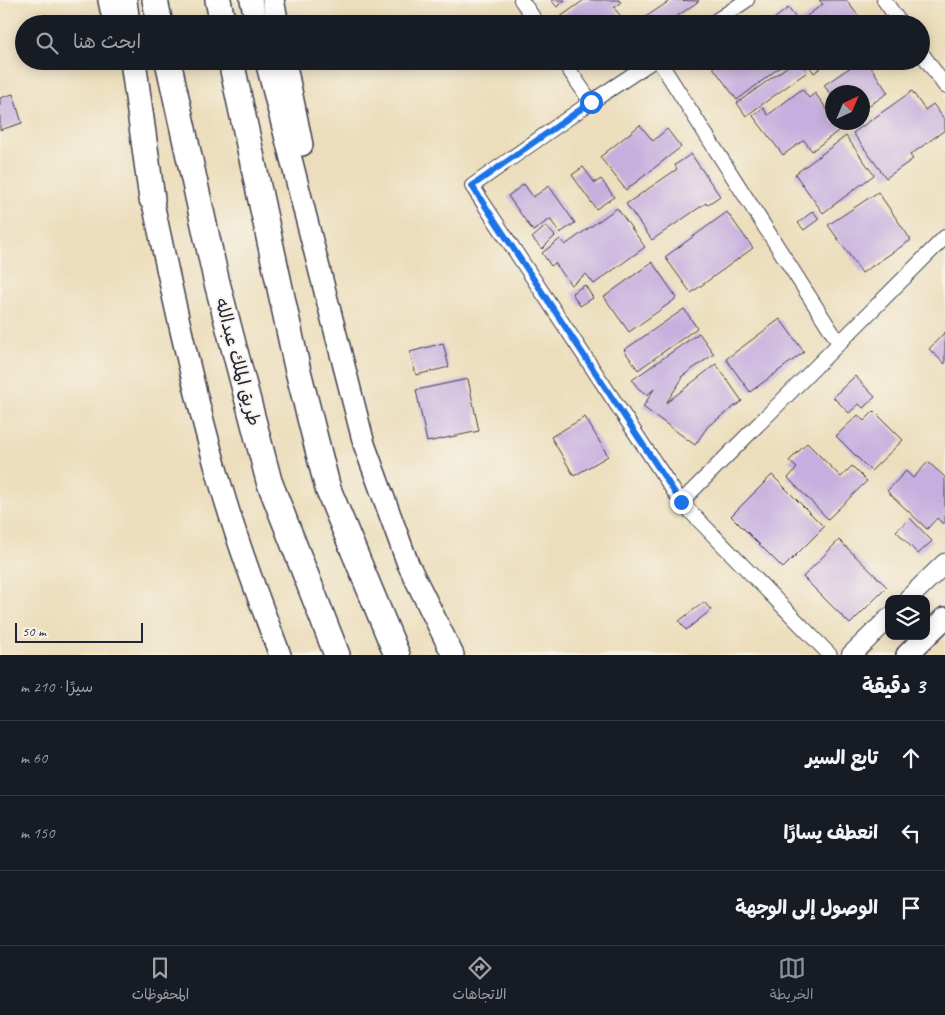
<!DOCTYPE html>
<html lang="ar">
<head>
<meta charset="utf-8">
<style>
  :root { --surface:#171b24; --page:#20242c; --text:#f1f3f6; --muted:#9ea1a6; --line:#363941; --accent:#8c9099 }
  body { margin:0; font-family:Caveat,"Playpen Sans Arabic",sans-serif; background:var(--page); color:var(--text); direction:rtl }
  .controls { position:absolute; right:15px; bottom:15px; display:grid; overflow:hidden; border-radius:10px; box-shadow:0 2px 12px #0003 }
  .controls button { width:45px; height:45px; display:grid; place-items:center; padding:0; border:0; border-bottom:1px solid var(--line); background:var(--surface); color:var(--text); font:25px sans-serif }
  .compass { position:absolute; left:825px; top:85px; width:45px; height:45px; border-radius:50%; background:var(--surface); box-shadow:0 2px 12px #0003; rotate:44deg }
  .scale { position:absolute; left:15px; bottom:12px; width:128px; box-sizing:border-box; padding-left:5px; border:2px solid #22223b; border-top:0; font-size:14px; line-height:18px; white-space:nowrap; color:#22223b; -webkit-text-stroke:4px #f7f3e8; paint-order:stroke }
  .stop { position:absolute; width:15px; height:15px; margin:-11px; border:4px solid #1a73e8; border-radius:50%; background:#fff }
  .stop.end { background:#1a73e8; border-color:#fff; box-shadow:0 1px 5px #0008 }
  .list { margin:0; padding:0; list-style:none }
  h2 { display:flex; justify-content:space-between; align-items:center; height:65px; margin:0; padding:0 20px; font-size:21px }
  h2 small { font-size:16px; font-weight:400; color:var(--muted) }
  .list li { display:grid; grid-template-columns:32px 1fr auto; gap:15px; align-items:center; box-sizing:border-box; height:75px; padding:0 20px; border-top:1px solid var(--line) }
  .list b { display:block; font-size:19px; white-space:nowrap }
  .list em { font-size:16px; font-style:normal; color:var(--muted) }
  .icon { flex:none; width:28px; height:28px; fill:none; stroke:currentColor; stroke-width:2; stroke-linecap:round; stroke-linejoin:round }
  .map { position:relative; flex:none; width:945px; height:655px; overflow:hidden; direction:ltr }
  .search { position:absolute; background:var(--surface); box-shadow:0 2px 12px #0003; left:15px; right:15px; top:15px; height:55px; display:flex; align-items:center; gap:12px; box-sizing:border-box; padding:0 18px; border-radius:28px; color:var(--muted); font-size:19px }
  .sheet { height:290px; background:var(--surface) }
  nav { display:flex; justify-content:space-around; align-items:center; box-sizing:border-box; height:70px; border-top:1px solid var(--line); background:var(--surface); font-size:14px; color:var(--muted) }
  nav a { display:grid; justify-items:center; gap:2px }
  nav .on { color:var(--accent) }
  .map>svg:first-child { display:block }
  .building { fill:#c6afde }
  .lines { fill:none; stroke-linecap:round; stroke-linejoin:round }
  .street-casing { stroke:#403e4e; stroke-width:16 }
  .secondary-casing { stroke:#403e4e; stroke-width:21 }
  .primary-casing { stroke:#403e4e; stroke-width:24 }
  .highway-casing { stroke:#403e4e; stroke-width:28 }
  .street { stroke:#fff; stroke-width:14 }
  .secondary { stroke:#fff; stroke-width:19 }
  .primary { stroke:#fff; stroke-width:21 }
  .highway { stroke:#fff; stroke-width:25 }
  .route { stroke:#1a73e8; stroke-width:6 }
  .labels { text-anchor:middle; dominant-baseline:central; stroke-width:4; stroke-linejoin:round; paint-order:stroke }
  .street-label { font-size:18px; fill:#22223b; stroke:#f7f3e8 }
</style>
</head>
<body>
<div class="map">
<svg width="945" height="655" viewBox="0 0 945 655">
  <rect width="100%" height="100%" fill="#f7f3e8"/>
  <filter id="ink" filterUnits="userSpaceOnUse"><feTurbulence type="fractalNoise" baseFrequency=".02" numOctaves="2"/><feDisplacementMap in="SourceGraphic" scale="10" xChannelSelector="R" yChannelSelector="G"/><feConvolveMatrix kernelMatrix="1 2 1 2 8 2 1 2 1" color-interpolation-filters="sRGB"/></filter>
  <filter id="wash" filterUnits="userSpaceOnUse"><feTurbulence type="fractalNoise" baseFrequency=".0096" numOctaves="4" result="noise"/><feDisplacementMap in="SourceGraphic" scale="20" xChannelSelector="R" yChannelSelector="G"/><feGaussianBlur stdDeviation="1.12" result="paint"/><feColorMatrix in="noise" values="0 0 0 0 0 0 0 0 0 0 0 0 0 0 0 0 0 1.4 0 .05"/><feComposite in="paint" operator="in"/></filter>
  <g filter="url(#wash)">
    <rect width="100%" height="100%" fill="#ecdebc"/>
    <g id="blocks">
      <g class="building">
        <path d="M551,0H565L557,7Z"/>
        <path d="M584,0H619L621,3L614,8L624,20L625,18L629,24H559L556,20Z"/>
        <path d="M671,0L699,1L666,24H644L641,20Z"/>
        <path d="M819,0H846L865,24H768L788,8L799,22L823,4Z"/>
        <path d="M587,61H601L592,68Z"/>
        <path d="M718,61H788L737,100L712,66Z"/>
        <path d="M795,61H800L807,72L746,116L737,103Z"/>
        <path d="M806,61H829L814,73Z"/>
        <path d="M860,61H867L888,93L862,110V92H832V97L824,85Z"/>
        <path d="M802,89L809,98L815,93L832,116V122H838L842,128L812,151L804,140L783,155L753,116L763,108L768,115Z"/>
        <path d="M912,91L925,110L933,104L945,120V130L910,155L913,159L886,178L853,133Z"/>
        <path d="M13,94L22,123L0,130V98Z"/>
        <path d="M640,125L653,141L667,129L681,147L626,190L600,157Z"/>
        <path d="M846,136L874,175L823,213L795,174Z"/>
        <path d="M691,154L720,196L707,205L706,203L652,240L626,204L677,169L675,165Z"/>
        <path d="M583,167L595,183L601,179L614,197L596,209L572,175Z"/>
        <path d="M524,184L533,197L549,186L575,223L560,233L550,219L533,231L508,196Z"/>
        <path d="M878,192L911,240L862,273L828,225Z"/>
        <path d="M617,208L645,247L594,284L586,274L571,285L555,263L551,266L542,253L560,239L565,245Z"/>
        <path d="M813,211L819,219L804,230L798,223Z"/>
        <path d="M727,212L753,248L691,293L665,257Z"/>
        <path d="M546,226L555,236L542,249L532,238Z"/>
        <path d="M652,262L677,298L629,332L604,297Z"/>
        <path d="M585,285L593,298L580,306L572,293Z"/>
        <path d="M684,309L697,328L638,370L624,350Z"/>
        <path d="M780,319L804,352L750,392L726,359Z"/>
        <path d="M945,332V364L929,349Z"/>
        <path d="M699,333L714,354L681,377L682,379L666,403L716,364L742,401L708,426L695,445L643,407L654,389L647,395L638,388L632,380Z"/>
        <path d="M443,343L449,367L416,375L410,352Z"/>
        <path d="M855,376L875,397L863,408L859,404L849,413L833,397Z"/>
        <path d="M468,379L479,431L427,442L416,390Z"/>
        <path d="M874,411L903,440L871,471L836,436L858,415L864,421Z"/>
        <path d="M585,417L608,456L574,476L551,437Z"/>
        <path d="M807,443L841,477L852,466L867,481L828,519L788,478L797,468L789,461Z"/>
        <path d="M928,462L945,477V522L943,524L937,518L927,529L887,491L906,471L913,478Z"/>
        <path d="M772,475L824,527L783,568L731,516Z"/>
        <path d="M910,518L932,541L918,554L896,531Z"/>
        <path d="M839,540L887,587L850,624L803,577Z"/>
        <path d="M704,602L711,610L686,630L679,621Z"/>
      </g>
    </g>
  </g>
  <g filter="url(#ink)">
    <use href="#blocks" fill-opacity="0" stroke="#403e4e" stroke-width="1"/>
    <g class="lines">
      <defs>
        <g id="street">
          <path d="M521,0L538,24"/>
          <path d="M884,0L901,24"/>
          <path d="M711,24L747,0"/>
          <path d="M921,52L945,86"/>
          <path d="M563,61L591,102"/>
          <path d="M653,61L591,102L472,186L681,502L830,655"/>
          <path d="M659,61L839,343"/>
          <path d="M681,502L945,237"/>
        </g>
        <g id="secondary">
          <path d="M908,599L945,563"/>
          <path d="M851,655L889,618"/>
        </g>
        <g id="primary">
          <path d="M109,0L114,24"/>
          <path d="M251,0L257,24"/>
          <path d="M273,0L278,24"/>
          <path d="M266,61L364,444L408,564L453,655"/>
          <path d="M285,61L302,145"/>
          <path d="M149,184C170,283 191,382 219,479C236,539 258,597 280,655"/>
          <path d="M926,636L945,618"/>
          <path d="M907,655L926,636"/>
        </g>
        <g id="highway">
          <path d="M124,0L127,24"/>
          <path d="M155,0L160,24"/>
          <path d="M218,0L223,24"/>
          <path d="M133,61L152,199"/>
          <path d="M168,61L216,279L269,481L337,655"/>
          <path d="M231,61L297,367L328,489L397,655"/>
        </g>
      </defs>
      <use href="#street" class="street-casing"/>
      <use href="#secondary" class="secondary-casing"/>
      <use href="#primary" class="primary-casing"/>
      <use href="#highway" class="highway-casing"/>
      <use href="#street" class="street"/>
      <use href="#secondary" class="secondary"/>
      <use href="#primary" class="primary"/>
      <use href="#highway" class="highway"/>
    </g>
  </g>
  <g class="lines" filter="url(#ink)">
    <path class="route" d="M591,102L472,186L681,502"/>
  </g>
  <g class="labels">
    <g class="street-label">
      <text transform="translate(238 362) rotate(75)">طريق الملك عبدالله</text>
    </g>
  </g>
</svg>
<div class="controls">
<button><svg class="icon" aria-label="layers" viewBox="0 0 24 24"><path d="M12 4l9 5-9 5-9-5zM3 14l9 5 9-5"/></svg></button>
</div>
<svg class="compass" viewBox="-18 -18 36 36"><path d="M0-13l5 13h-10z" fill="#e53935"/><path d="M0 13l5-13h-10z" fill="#9ea1a6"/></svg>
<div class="scale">50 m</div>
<div class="stop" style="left:591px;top:102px"></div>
<div class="stop end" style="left:681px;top:502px"></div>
<div class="search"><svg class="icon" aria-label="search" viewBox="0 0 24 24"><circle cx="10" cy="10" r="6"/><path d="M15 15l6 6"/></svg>ابحث هنا</div>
</div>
<section class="sheet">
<h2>3 دقيقة<small>سيرًا · 210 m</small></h2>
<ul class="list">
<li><svg class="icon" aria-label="ahead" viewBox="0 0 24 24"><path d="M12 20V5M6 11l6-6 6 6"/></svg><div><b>تابع السير</b></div><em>60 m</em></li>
<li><svg class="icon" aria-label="left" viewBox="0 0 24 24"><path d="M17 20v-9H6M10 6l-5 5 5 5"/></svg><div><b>انعطف يسارًا</b></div><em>150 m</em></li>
<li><svg class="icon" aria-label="arrive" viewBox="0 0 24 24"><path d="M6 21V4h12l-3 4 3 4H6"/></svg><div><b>الوصول إلى الوجهة</b></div></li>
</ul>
</section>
<nav>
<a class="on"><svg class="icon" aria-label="map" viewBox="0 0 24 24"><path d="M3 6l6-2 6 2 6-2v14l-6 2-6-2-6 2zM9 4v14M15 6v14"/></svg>الخريطة</a>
<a><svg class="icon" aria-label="directions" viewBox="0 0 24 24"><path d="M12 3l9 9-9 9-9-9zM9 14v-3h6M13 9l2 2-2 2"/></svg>الاتجاهات</a>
<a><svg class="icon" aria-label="saved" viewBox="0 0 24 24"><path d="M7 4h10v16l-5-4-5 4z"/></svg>المحفوظات</a>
</nav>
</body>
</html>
